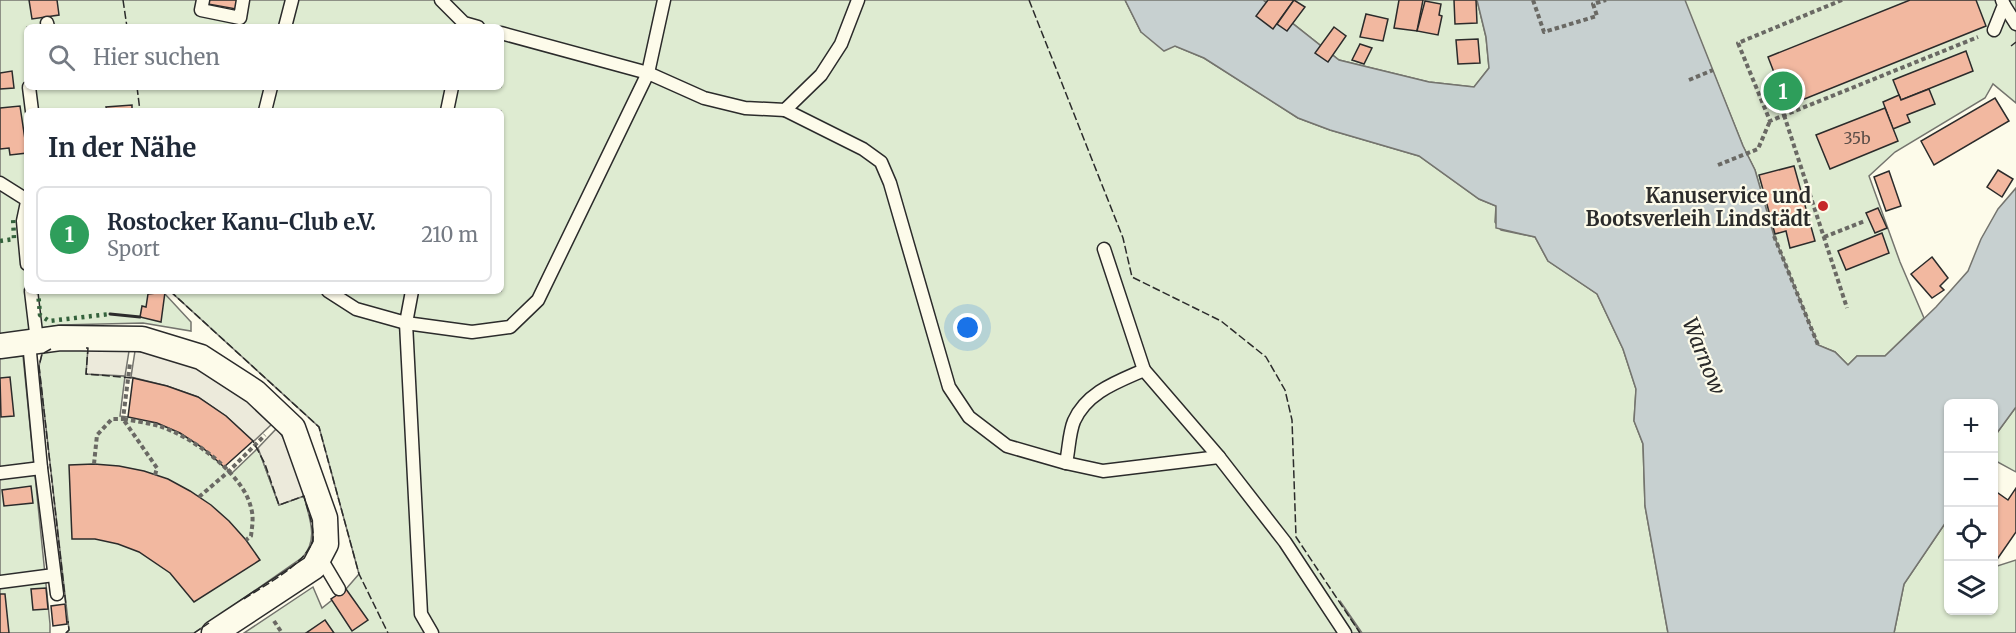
<!DOCTYPE html>
<html lang="de">
<head>
<meta charset="utf-8">
<style>
  :root { --surface:#fff; --page:#f6f6f7; --text:#1f2937; --muted:#747a83; --line:#e0e1e3; --accent:#c62828 }
  body { margin:0; font-family:Merriweather,serif; background:var(--page); color:var(--text) }
  .controls { position:absolute; right:18px; bottom:18px; display:grid; overflow:hidden; border-radius:9px; box-shadow:0 2px 4px #0004 }
  .controls button { width:54px; height:54px; display:grid; place-items:center; padding:0; border:0; border-bottom:2px solid var(--line); background:var(--surface); color:var(--text); font:30px sans-serif }
  .you { position:absolute; left:968px; top:328px; width:21px; height:21px; margin:-15px; border:4px solid #fff; border-radius:50%; background:#1a73e8; box-shadow:0 0 0 9px #1a73e833 }
  .badge { display:grid; place-items:center; width:39px; height:39px; border-radius:50%; background:var(--accent); color:#fff; font-size:20px; font-weight:700 }
  .pin { position:absolute; translate:-50% -50%; border:3px solid #fff; box-shadow:0 2px 6px #0006 }
  .list { margin:0; padding:0; list-style:none }
  h2 { display:flex; justify-content:space-between; align-items:center; height:78px; margin:0; padding:0 24px; font-size:26px }
  h2 small { font-size:20px; font-weight:400; color:var(--muted) }
  .list li { display:grid; grid-template-columns:39px 1fr auto; gap:18px; align-items:center; box-sizing:border-box; height:96px; margin:0 12px 12px; padding:0 12px; border:2px solid var(--line); border-radius:9px }
  .list b { display:block; font-size:22px; white-space:nowrap }
  .list p { margin:0; font-size:20px; white-space:nowrap; color:var(--muted) }
  .list em { font-size:20px; font-style:normal; color:var(--muted) }
  .icon { flex:none; width:33px; height:33px; fill:none; stroke:currentColor; stroke-width:2; stroke-linecap:round; stroke-linejoin:round }
  .map { position:relative; flex:none; width:2016px; height:633px; overflow:hidden }
  .search { position:absolute; background:var(--surface); box-shadow:0 2px 4px #0004; left:24px; top:24px; width:480px; height:66px; display:flex; align-items:center; gap:15px; box-sizing:border-box; padding:0 21px; border-radius:9px; color:var(--muted); font-size:22px }
  .panel { position:absolute; background:var(--surface); box-shadow:0 2px 4px #0004; left:24px; top:108px; width:480px; height:186px; border-radius:9px }
  .map>svg:first-child { display:block }
  .green { fill:#deebd1; stroke:#74746e; stroke-width:1.5; fill-rule:evenodd }
  .parking { fill:#eceadb; stroke:#74746e; stroke-width:1.5 }
  .water { fill:#c7d0d0; stroke:#74746e; stroke-width:1.5 }
  .building { fill:#f2b8a0; stroke:#2b2b2b; stroke-width:1.5 }
  .lines { fill:none; stroke-linecap:round; stroke-linejoin:round }
  .service-casing { stroke:#2b2b2b; stroke-width:15 }
  .minor-casing { stroke:#2b2b2b; stroke-width:27 }
  .path { stroke:#6a6964; stroke-width:4; stroke-dasharray:4.5 3; stroke-linecap:butt }
  .service { stroke:#fdfbea; stroke-width:12 }
  .minor { stroke:#fdfbea; stroke-width:24 }
  .hedge { stroke:#34623c; stroke-width:4.5; stroke-dasharray:3 4.5; stroke-linecap:butt }
  .fence { stroke:#2b2b2b; stroke-width:1.5; stroke-dasharray:8 3; stroke-linecap:butt }
  .wall { stroke:#2b2b2b; stroke-width:3 }
  .poi-dot { fill:#c62828; stroke:#fdfbea; stroke-width:2 }
  .labels { text-anchor:middle; dominant-baseline:central; stroke-width:4.5; stroke-linejoin:round; paint-order:stroke }
  .number-label { font-size:16px; fill:#5d4e48 }
  .poi-label { font-size:20px; font-weight:bold; fill:#2b2b2b; stroke:#fdfbea; text-anchor:end }
  .water-label { font-size:21px; font-style:italic; fill:#2b2b2b; stroke:#fdfbea }
</style>
</head>
<body>
<div class="map">
<svg width="2016" height="633" viewBox="0 0 2016 633">
  <rect width="100%" height="100%" fill="#fdfbea"/>
  <g class="green">
    <path d="M0,0H1125L1141,32L1204,58L1298,118L1330,130L1419,156L1479,199L1496,206L1495,222L1501,230L1535,237L1548,261L1597,294L1623,349L1636,389L1634,421L1643,444L1645,506L1668,633H1362L1340,601L1360,633H244L313,587L322,608L346,589L359,574L319,427L170,291H501V111H27V291H167L165,294L191,322V331L143,323L61,325L0,335ZM27,27H501V87H27Z"/>
    <path d="M1263,0H1477L1486,37L1489,68L1474,87L1429,82L1339,60Z"/>
    <path d="M1684,0H2016V103L1993,84L1985,98L1895,152L1869,176L1900,262L1924,318L1885,356H1857L1848,365L1835,352L1818,345L1774,236L1755,170L1743,146Z"/>
    <path d="M55,346L88,348L87,374L125,376L120,416C150,419 179,429 203,448C213,456 222,465 232,473L258,448L279,505L304,496C309,518 319,538 303,557L194,633H66L69,630L39,366L42,354Z"/>
    <path d="M23,356L50,624V633H0V358Z"/>
    <path d="M2016,407V472L1994,460V437Z"/>
    <path d="M1948,519V610H1994V567L2016,560V633H1894L1904,584Z"/>
  </g>
  <g class="parking">
    <path d="M88,348L129,351L125,376L86,374Z"/>
    <path d="M135,351L155,354L196,367L233,386L273,423L254,441H253L226,416L198,397L167,386L131,377Z"/>
    <path d="M277,428L286,442L299,475L304,496L279,505L258,448Z"/>
  </g>
  <path class="water" d="M1125,0H1263L1339,60L1429,82L1474,87L1489,68L1486,37L1477,0H1685L1743,146L1755,170L1774,236L1818,345L1835,352L1848,365L1857,356H1885L1936,307L1968,271L1981,239L1998,209L2016,188V407L1994,437V404H1948V519L1904,584L1894,633H1668L1645,506L1643,444L1634,421L1636,389L1623,349L1597,294L1548,261L1535,237L1496,228V206L1479,199L1419,156L1330,130L1298,118L1204,58L1175,46L1164,51L1141,32Z"/>
  <g class="building">
    <path d="M29,0H57L59,15L32,19Z"/>
    <path d="M209,0H238L236,9L208,4Z"/>
    <path d="M1268,0H1294L1273,29L1256,16Z"/>
    <path d="M1294,0L1305,7L1287,31L1277,24Z"/>
    <path d="M1399,0H1423L1417,31L1394,28Z"/>
    <path d="M1454,0H1476L1477,23L1455,24Z"/>
    <path d="M1910,0H1976L1986,26L1787,106L1768,57Z"/>
    <path d="M1425,1L1441,4L1439,15L1442,16L1438,35L1417,31Z"/>
    <path d="M1366,14L1388,19L1383,41L1360,37Z"/>
    <path d="M1334,27L1346,36L1328,62L1315,53Z"/>
    <path d="M1478,39L1480,63L1458,64L1456,40Z"/>
    <path d="M1360,44L1372,48L1364,64L1352,60Z"/>
    <path d="M1966,51L1973,71L1901,100L1893,80Z"/>
    <path d="M12,71L14,88L0,89V73Z"/>
    <path d="M1929,89L1935,104L1907,115L1910,122L1893,129L1883,102L1899,95L1901,100Z"/>
    <path d="M1995,98L2009,121L1934,165L1921,141Z"/>
    <path d="M132,105V111H107L106,107Z"/>
    <path d="M20,106L27,153L10,155L9,148L0,149V108Z"/>
    <path d="M1885,108L1898,141L1830,169L1816,135Z"/>
    <path d="M1794,166L1815,241L1790,248L1786,231L1775,234L1759,175Z"/>
    <path d="M1998,170L2013,179L2002,197L1987,187Z"/>
    <path d="M1889,171L1901,206L1886,211L1874,177Z"/>
    <path d="M1878,208L1887,228L1875,233L1866,213Z"/>
    <path d="M1882,233L1889,253L1846,270L1838,251Z"/>
    <path d="M1932,257L1948,278L1940,286L1944,290L1932,298L1911,274Z"/>
    <path d="M165,292L161,322L140,317L142,306L146,307L148,294Z"/>
    <path d="M10,377L14,416L1,417L0,378Z"/>
    <path d="M133,378L167,386L198,397L226,416L253,441L224,467L203,448L180,433L157,423L128,417Z"/>
    <path d="M94,464L119,466L144,471L168,479L190,491L211,505L229,521L246,540L260,560L194,602L170,573L139,552L118,544L95,539H72L69,465Z"/>
    <path d="M31,486L33,503L4,506L2,490Z"/>
    <path d="M2016,488V532L1998,558L1994,554V494L1995,491L2008,500Z"/>
    <path d="M46,588L48,609L33,610L31,589Z"/>
    <path d="M346,589L368,620L352,631L331,599Z"/>
    <path d="M0,594H5L9,633H0Z"/>
    <path d="M65,604L67,624L53,626L51,606Z"/>
    <path d="M325,620L334,633H306Z"/>
  </g>
  <g class="lines">
    <defs>
      <g id="service">
        <path d="M203,0L201,10L240,18L243,0"/>
        <path d="M441,0L464,23L478,27"/>
        <path d="M2004,5L2016,24"/>
        <path d="M47,23L48,27"/>
        <path d="M285,27L292,0"/>
        <path d="M1994,30L2004,5L2002,0"/>
        <path d="M501,33L648,73L704,98L745,108L785,110L821,75L841,44L858,0"/>
        <path d="M29,87L32,111"/>
        <path d="M785,110L863,149L881,162L890,183L949,387L969,417L1007,446L1066,463C1069,449 1069,433 1074,421C1087,392 1117,382 1144,370L1219,457L1285,542L1345,633"/>
        <path d="M265,111L271,87"/>
        <path d="M447,111L452,87"/>
        <path d="M0,183L27,200"/>
        <path d="M27,202L23,221L27,264"/>
        <path d="M1104,249L1144,370"/>
        <path d="M31,291L37,341"/>
        <path d="M328,291L356,309L406,323L412,291"/>
        <path d="M29,342L41,468L57,594"/>
        <path d="M1066,463L1103,471L1219,457"/>
        <path d="M0,473L41,468"/>
        <path d="M320,557L339,589"/>
        <path d="M0,582L54,575"/>
        <path d="M432,633L421,614L406,323L472,332L510,327L538,300L648,73L664,0"/>
      </g>
      <path id="minor" d="M0,346L60,338L142,339L201,357L255,392L293,428L325,518L326,544L314,567L214,633"/>
    </defs>
    <use href="#service" class="service-casing"/>
    <use href="#minor" class="minor-casing"/>
    <g class="path">
      <path d="M1533,0L1544,32L1597,16L1593,4L1606,0"/>
      <path d="M1842,0L1738,43L1770,121L1978,37"/>
      <path d="M1689,80L1713,70"/>
      <path d="M1784,115L1847,308"/>
      <path d="M1718,165L1758,149L1770,121"/>
      <path d="M1774,236L1818,345"/>
      <path d="M1824,237L1865,221"/>
      <path d="M94,464L97,435L112,419H123L130,363"/>
      <path d="M155,475L157,468L123,419C135,421 148,423 159,426C191,436 244,474 251,508C254,517 252,527 251,536L246,540"/>
      <path d="M199,497L228,472L265,435"/>
      <path d="M274,621L282,633"/>
    </g>
    <use href="#service" class="service"/>
    <use href="#minor" class="minor"/>
    <g class="hedge">
      <path d="M0,241L14,239L13,216"/>
      <path d="M38,291L40,315L49,321L110,314"/>
    </g>
    <g class="fence">
      <path d="M123,0L127,27"/>
      <path d="M1029,0L1123,238L1132,277L1221,321L1266,357L1285,390L1292,420L1296,537L1360,633"/>
      <path d="M2011,46L2016,42"/>
      <path d="M137,87L140,111"/>
      <path d="M170,291L319,427L359,574L388,633"/>
      <path d="M86,348H88L86,374L133,378"/>
      <path d="M51,349L42,354L39,366L66,606"/>
      <path d="M244,599C263,586 310,562 313,538C314,525 307,509 304,496L279,505L265,464L253,441"/>
      <path d="M66,633L69,630L68,621"/>
      <path d="M194,633L209,623"/>
    </g>
    <path class="wall" d="M110,314L140,317"/>
  </g>
  <circle class="poi-dot" cx="1823" cy="206" r="6"/>
  <g class="labels">
    <g class="number-label">
      <text x="1857" y="138">35b</text>
    </g>
    <g class="poi-label">
      <text x="1811" y="195">Kanuservice und<tspan x="1811" dy="23">Bootsverleih Lindstädt</tspan></text>
    </g>
    <g class="water-label">
      <text transform="translate(1704 356) rotate(68)">Warnow</text>
    </g>
  </g>
</svg>
<div class="controls">
<button>+</button>
<button>−</button>
<button><svg class="icon" aria-label="locate" viewBox="0 0 24 24"><circle cx="12" cy="12" r="6"/><path d="M12 2v4M12 18v4M2 12h4M18 12h4"/></svg></button>
<button><svg class="icon" aria-label="layers" viewBox="0 0 24 24"><path d="M12 4l9 5-9 5-9-5zM3 14l9 5 9-5"/></svg></button>
</div>
<div class="you"></div>
<div class="pin badge" style="left:1783px;top:91px;background:#2e9e5b">1</div>
<div class="search"><svg class="icon" aria-label="search" viewBox="0 0 24 24"><circle cx="10" cy="10" r="6"/><path d="M15 15l6 6"/></svg>Hier suchen</div>
<section class="panel">
<h2>In der Nähe<small></small></h2>
<ul class="list">
<li><span class="badge" style="background:#2e9e5b">1</span><div><b>Rostocker Kanu-Club e.V.</b><p>Sport</p></div><em>210 m</em></li>
</ul>
</section>
</div>
</body>
</html>
